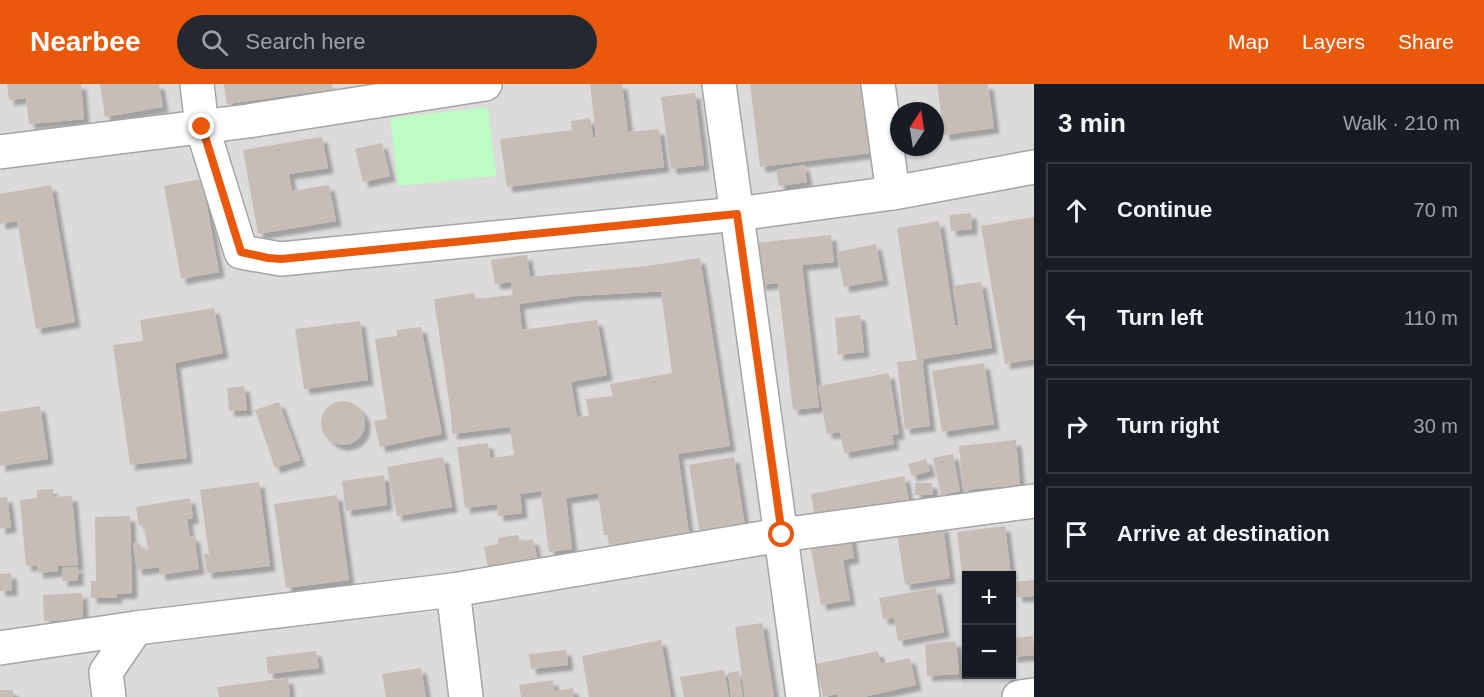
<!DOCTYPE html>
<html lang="en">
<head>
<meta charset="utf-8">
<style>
  :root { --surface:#171b24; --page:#242831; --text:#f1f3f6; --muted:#9ea1a6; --line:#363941; --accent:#ea580c }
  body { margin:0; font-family:Arial,sans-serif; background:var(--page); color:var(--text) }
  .controls { position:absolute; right:18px; bottom:18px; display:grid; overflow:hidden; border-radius:0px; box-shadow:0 2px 4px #0004 }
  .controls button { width:54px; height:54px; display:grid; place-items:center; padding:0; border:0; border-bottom:2px solid var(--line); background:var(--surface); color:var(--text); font:30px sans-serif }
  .compass { position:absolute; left:890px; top:18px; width:54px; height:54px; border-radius:50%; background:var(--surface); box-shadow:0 2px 4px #0004; rotate:12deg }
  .stop { position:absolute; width:18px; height:18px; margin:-14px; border:4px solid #ea580c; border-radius:50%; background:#fff }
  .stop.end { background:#ea580c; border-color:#fff; box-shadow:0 2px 6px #0008 }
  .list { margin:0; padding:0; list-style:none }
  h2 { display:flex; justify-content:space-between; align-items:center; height:78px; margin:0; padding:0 24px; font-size:26px }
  h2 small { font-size:20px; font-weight:400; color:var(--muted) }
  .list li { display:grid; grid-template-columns:39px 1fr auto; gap:18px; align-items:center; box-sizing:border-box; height:96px; margin:0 12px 12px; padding:0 12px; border:2px solid var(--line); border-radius:0px }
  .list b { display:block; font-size:22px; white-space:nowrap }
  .list em { font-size:20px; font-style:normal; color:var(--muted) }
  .icon { flex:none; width:33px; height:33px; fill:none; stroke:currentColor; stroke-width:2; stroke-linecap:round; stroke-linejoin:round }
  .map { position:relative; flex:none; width:1034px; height:613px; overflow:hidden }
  header { display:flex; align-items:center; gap:36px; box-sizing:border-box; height:84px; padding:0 30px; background:var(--accent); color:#fff }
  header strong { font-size:28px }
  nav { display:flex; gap:33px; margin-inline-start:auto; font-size:21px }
  .search { width:420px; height:54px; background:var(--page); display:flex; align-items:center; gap:15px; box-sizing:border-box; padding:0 21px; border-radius:33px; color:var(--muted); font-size:22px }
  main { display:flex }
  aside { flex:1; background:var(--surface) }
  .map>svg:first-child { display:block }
  .residential { fill:#dcdada; fill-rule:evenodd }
  .park { fill:#bdfcc2 }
  .building { fill:#c7bdb6; fill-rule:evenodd; filter:url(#shadow) }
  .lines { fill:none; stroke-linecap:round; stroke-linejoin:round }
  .minor-casing { stroke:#a5a5a5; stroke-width:36 }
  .minor { stroke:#fff; stroke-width:33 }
  .route { stroke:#ea580c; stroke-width:8 }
</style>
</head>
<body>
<header>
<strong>Nearbee</strong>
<div class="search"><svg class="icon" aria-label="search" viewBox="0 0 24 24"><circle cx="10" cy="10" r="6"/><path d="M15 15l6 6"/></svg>Search here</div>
<nav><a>Map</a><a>Layers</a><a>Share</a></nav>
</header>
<main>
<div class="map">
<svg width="1034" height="613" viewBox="0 0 1034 613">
  <defs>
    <filter id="shadow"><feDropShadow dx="5.5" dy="5.5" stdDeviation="1.5" flood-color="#0004"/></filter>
  </defs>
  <rect width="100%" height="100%" fill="#efebe3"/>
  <path class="residential" d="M0,0H1034V613H0ZM899,27H935V63H899ZM966,492H1012V590H966Z"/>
  <path class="park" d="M488,23L496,92L398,102L390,34Z"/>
  <g class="building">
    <path d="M7,0H81L84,35L29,40L26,14L9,16Z"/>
    <path d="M100,0H159L163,23L105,33Z"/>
    <path d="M224,0H332L333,5L227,20Z"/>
    <path d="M590,0H622L628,48L659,45L664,83L507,103L500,55L572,46L571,37L590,34L593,53H596Z"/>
    <path d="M750,0H861L870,69L760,83Z"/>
    <path d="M937,0H988L994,44L944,51Z"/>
    <path d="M695,9L704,81L671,85L661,13Z"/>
    <path d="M322,53L328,84L289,90L292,107L329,101L336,137L258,150L243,66Z"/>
    <path d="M382,59L390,92L363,98L355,65Z"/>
    <path d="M804,81L807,98L779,102L776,86Z"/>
    <path d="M202,95L219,188L181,195L164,102Z"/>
    <path d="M51,101L75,238L36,245L17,137L0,140V110Z"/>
    <path d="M971,129L972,145L951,147L949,131Z"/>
    <path d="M1034,133V275L1005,280L981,142Z"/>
    <path d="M939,137L955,241H959L953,202L981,198L992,264L922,275L930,342L905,345L897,278L917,276L897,144Z"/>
    <path d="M831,151L834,178L802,181L819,323L793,326L778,199L760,201L756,159Z"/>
    <path d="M876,160L883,196L844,203L837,168Z"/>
    <path d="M527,171L530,193L647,182L700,174L730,362L678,370L689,450L609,461L608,451H604L598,409L566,414L572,465L549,468L541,407L520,410L522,429L498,432L497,420L465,424L457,363L488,359L490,374L514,371L510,343L452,350L451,331L434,215L474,209L476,223V215L513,211L511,198L495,200L491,176ZM649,208H661L672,289L610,300L613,312L586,315L589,332L577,333L571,298L607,291L597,236L522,246L519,220L575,212Z"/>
    <path d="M214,224L223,269L175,279L187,374L130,381L113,261L143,257L140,236Z"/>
    <path d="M860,231L864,268L838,271L835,234Z"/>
    <path d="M360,237L368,296L304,305L295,245Z"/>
    <path d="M421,243L442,350L380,363L374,337L387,335L375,255L397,252V246Z"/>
    <path d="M984,279L994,340L942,348L932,287Z"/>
    <path d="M889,289L899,350L892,351L894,360L844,369L840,348L827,350L818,302Z"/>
    <path d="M244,302L247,326L229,327L227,304Z"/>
    <circle cx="343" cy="339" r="22"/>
    <path d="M279,318L300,376L275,384L255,326Z"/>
    <path d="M40,322L48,375L0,382V328Z"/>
    <path d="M1016,356L1020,401L963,406L959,362Z"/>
    <path d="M953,370L960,407L941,411L933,374Z"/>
    <path d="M443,373L452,423L397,432L387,383Z"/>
    <path d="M734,373L746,448L701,456L689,381Z"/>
    <path d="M926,375L930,387L912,392L908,380Z"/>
    <path d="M384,391L387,421L346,427L342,397Z"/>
    <path d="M904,392L909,416L815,434L811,410Z"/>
    <path d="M259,398L270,482L207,489L204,470H209L200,406Z"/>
    <path d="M915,399H932L933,411H915Z"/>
    <path d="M53,405V413L72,412L78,481L58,482V487L38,489L37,481L26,482L20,416L37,414V406Z"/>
    <path d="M337,411L349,496L286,504L274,420Z"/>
    <path d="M7,413L11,443L0,445V414Z"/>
    <path d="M190,414L193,434L187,435L190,453L194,452L199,485L160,491L159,483L137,486L133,460L139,459L143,467L148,466L144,441L139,442L136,423Z"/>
    <path d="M130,432L132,509L116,510L117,514H91V497H96L95,433Z"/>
    <path d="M943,442L950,494L905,501L897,449Z"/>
    <path d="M1005,442L1011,492H966V507H964L957,448Z"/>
    <path d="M850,448L854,474L843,476L850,516L821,521L809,454Z"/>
    <path d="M518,451L520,458L533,455L538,477L509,487L508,479L488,484L484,463L498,460V454Z"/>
    <path d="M78,483V496L62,497V484Z"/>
    <path d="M11,489L12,506L0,507V490Z"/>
    <path d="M1034,496V512L1017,513L1015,498Z"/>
    <path d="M936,504L944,548L898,557L894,534L883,535L879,514Z"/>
    <path d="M82,509L83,536L44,537L43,511Z"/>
    <path d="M762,539L774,613H745L735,543Z"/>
    <path d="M1033,552L1034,571L1012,573V554Z"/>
    <path d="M661,556L671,613H589L582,572Z"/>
    <path d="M956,557L959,590L927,592L925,560Z"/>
    <path d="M566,566L568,581L531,585L529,570Z"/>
    <path d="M316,567L319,584L268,590L266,573Z"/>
    <path d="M878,567L881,580L910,574L916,601L863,613H838L837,610L823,613L816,580Z"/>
    <path d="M421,584L426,613H386L382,590Z"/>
    <path d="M724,586L729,613H684L680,593Z"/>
    <path d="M739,587L743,613H731L728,589Z"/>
    <path d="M288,594L290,613H219L217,603Z"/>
    <path d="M553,596L554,607L573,604L574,613H521L519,601Z"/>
    <rect x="0" y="606" width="13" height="7"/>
  </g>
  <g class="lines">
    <defs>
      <g id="minor">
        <path d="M197,0L202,43L241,168L281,175L737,130L893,109L1034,83"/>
        <path d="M719,0L803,613"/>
        <path d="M878,0L893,109"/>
        <path d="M0,68L248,37L485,0"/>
        <path d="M453,506L466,613"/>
        <path d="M0,564L136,544L453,506L781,451L1034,417"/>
        <path d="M109,613L106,588L136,544"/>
        <path d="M1019,613L1034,611"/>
      </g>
    </defs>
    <use href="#minor" class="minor-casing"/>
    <use href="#minor" class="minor"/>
  </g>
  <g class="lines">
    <path class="route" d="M202,43L241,168L268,174L281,175L737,130L782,451"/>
  </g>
</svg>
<div class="controls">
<button>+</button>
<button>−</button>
</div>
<svg class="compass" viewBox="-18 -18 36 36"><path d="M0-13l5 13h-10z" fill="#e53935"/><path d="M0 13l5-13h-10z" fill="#9ea1a6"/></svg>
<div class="stop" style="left:782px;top:451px"></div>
<div class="stop end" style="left:202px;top:43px"></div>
</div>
<aside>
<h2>3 min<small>Walk · 210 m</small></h2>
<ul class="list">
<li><svg class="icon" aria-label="ahead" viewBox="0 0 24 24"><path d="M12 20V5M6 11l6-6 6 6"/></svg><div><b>Continue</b></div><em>70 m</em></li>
<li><svg class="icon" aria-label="left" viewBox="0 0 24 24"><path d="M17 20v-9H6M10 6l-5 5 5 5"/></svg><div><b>Turn left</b></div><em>110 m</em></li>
<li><svg class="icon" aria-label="right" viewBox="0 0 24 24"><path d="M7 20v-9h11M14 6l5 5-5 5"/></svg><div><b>Turn right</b></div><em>30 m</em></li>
<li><svg class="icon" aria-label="arrive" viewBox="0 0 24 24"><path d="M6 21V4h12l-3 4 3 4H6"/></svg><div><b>Arrive at destination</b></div></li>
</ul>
</aside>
</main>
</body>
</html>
